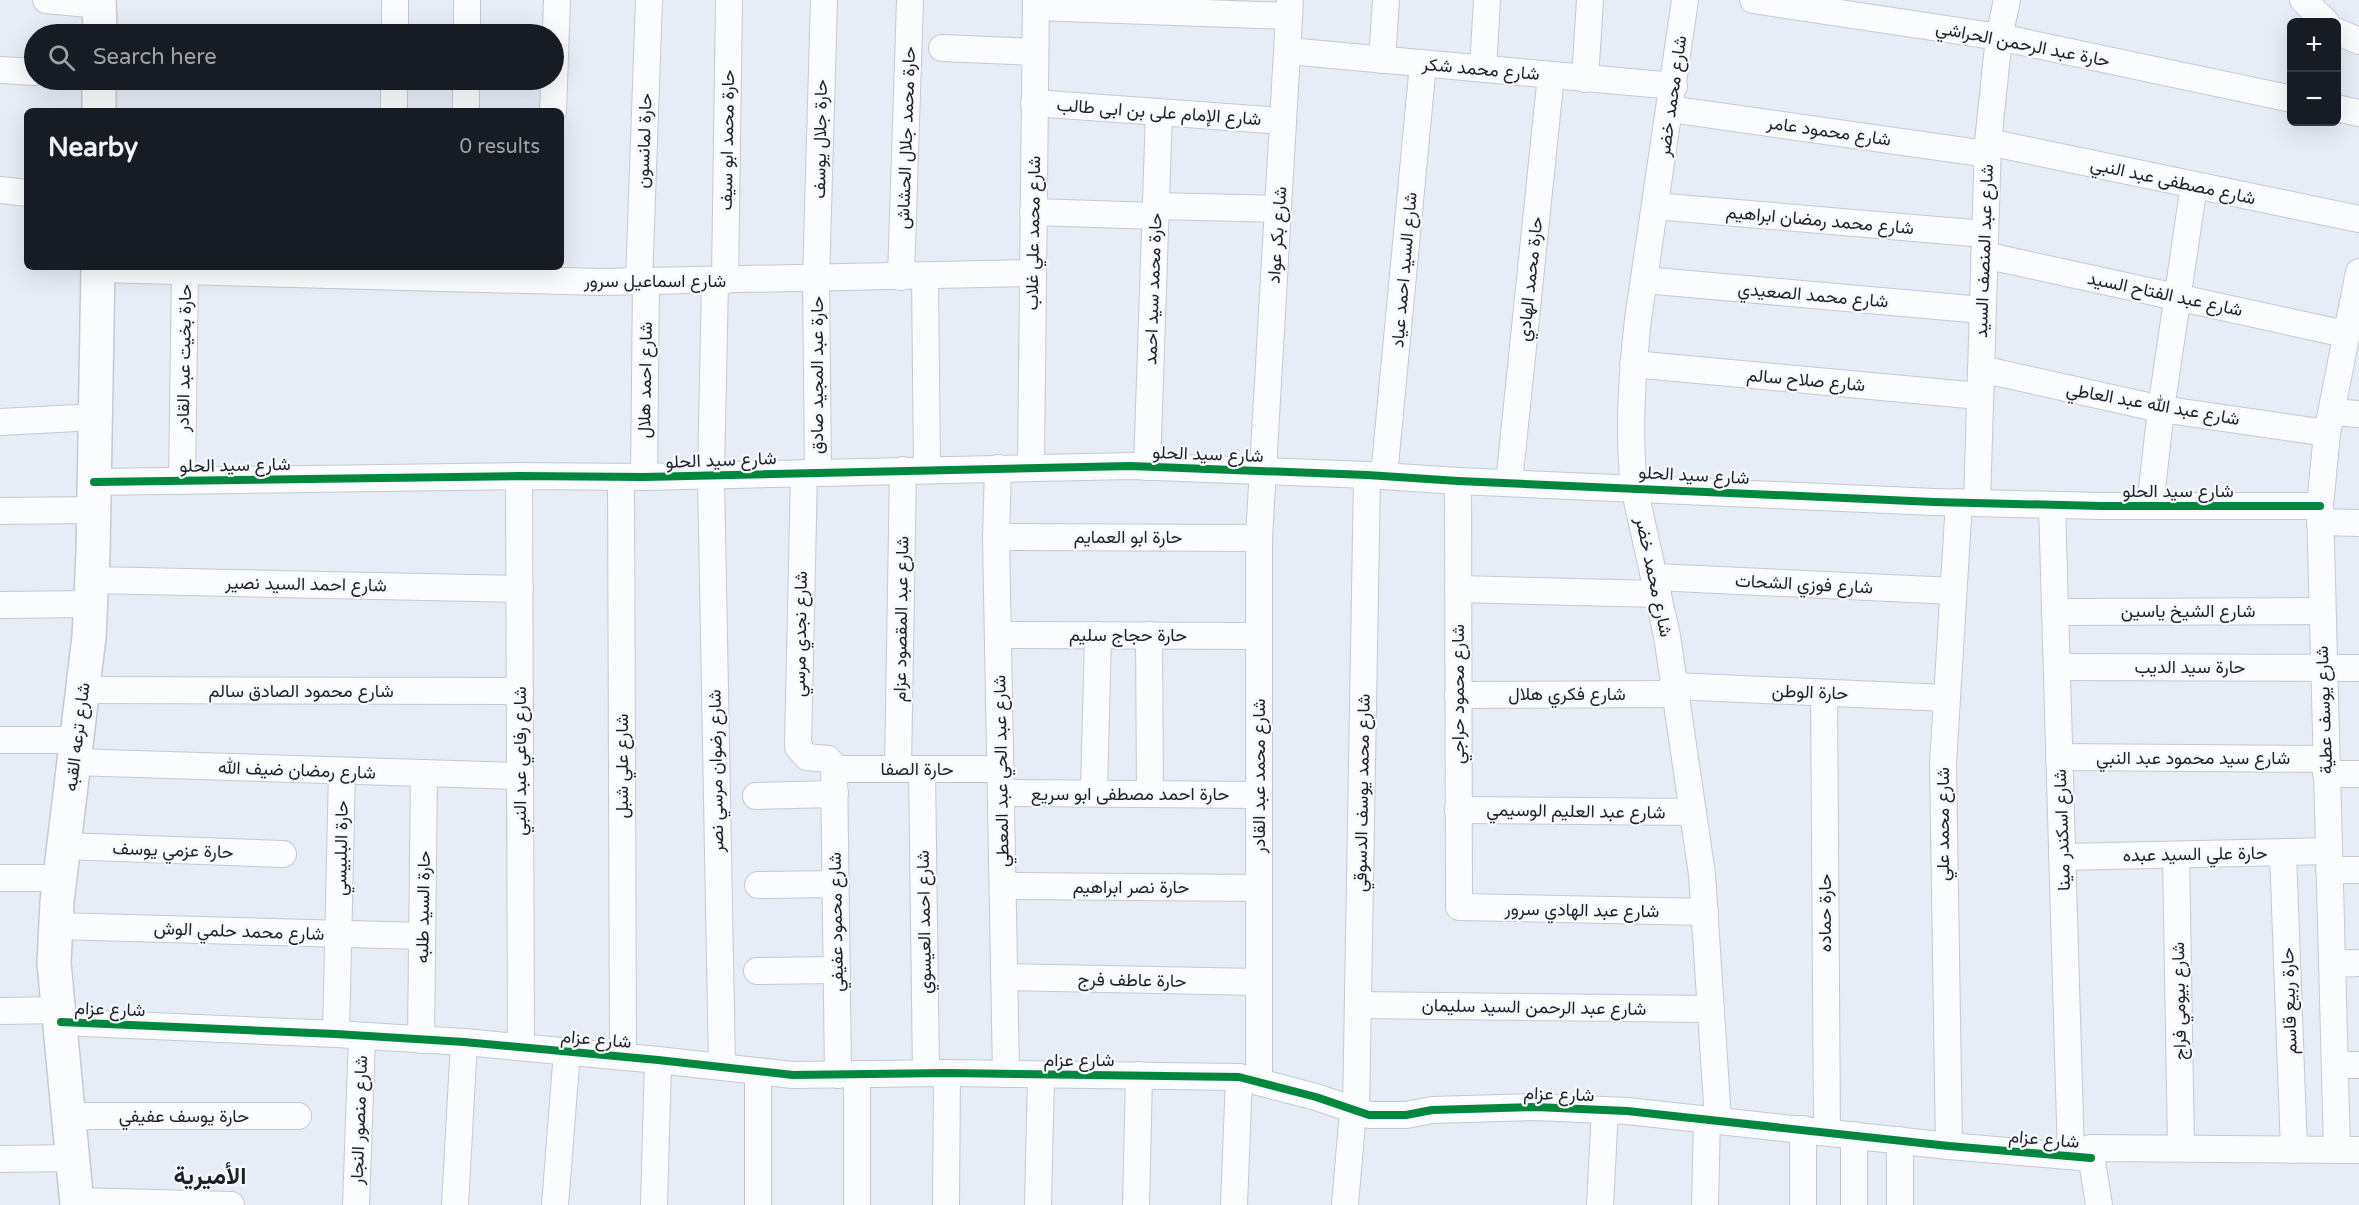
<!DOCTYPE html>
<html lang="en">
<head>
<meta charset="utf-8">
<style>
  :root { --surface:#171b24; --page:#20242c; --text:#f1f3f6; --muted:#9ea1a6; --line:#363941 }
  body { margin:0; font-family:"Varela Round",Vazirmatn,sans-serif; background:var(--page); color:var(--text) }
  .controls { position:absolute; right:18px; top:18px; display:grid; overflow:hidden; border-radius:9px; box-shadow:0 6px 24px #0002 }
  .controls button { width:54px; height:54px; display:grid; place-items:center; padding:0; border:0; border-bottom:2px solid var(--line); background:var(--surface); color:var(--text); font:30px sans-serif }
  .list { margin:0; padding:0; list-style:none }
  h2 { display:flex; justify-content:space-between; align-items:center; height:78px; margin:0; padding:0 24px; font-size:26px }
  h2 small { font-size:20px; font-weight:400; color:var(--muted) }
  .icon { flex:none; width:33px; height:33px; fill:none; stroke:currentColor; stroke-width:2; stroke-linecap:round; stroke-linejoin:round }
  .map { position:relative; flex:none; width:2359px; height:1205px; overflow:hidden }
  .search { position:absolute; background:var(--surface); box-shadow:0 6px 24px #0002; left:24px; top:24px; width:540px; height:66px; display:flex; align-items:center; gap:15px; box-sizing:border-box; padding:0 21px; border-radius:33px; color:var(--muted); font-size:22px }
  .panel { position:absolute; background:var(--surface); box-shadow:0 6px 24px #0002; left:24px; top:108px; width:540px; height:162px; border-radius:9px }
  .map>svg:first-child { display:block }
  .lines { fill:none; stroke-linecap:round; stroke-linejoin:round }
  .street-casing { stroke:#c4c9d1; stroke-width:28 }
  .secondary-casing { stroke:#c4c9d1; stroke-width:36 }
  .street { stroke:#fbfcfe; stroke-width:26 }
  .secondary { stroke:#fbfcfe; stroke-width:33 }
  .cycleway-casing { stroke:#f6f8fb; stroke-width:11 }
  .cycleway { stroke:#00873e; stroke-width:8 }
  .labels { text-anchor:middle; dominant-baseline:central; stroke-width:4.5; stroke-linejoin:round; paint-order:stroke }
  .street-label { font-size:18px; fill:#1d2127; stroke:#f6f8fb }
  .district-label { font-size:24px; font-weight:bold; fill:#1d2127; stroke:#f6f8fb }
</style>
</head>
<body>
<div class="map">
<svg width="2359" height="1205" viewBox="0 0 2359 1205">
  <rect width="100%" height="100%" fill="#e7edf7"/>
  <g class="lines">
    <defs>
      <g id="street">
        <path d="M46,0L99,5"/>
        <path d="M1685,0L1638,319C1632,374 1628,431 1634,487L1667,636L1702,874L1718,1120"/>
        <path d="M1753,0L1999,37L2292,99"/>
        <path d="M2303,0L2326,22"/>
        <path d="M1036,7L1289,16"/>
        <path d="M2336,31L2359,41"/>
        <path d="M395,34V0"/>
        <path d="M467,34V0"/>
        <path d="M942,48L1035,52"/>
        <path d="M1288,51L1674,86"/>
        <path d="M1382,60L1386,0"/>
        <path d="M1483,69L1487,0"/>
        <path d="M0,70L34,72"/>
        <path d="M1585,79L1590,0"/>
        <path d="M1034,103L1283,121"/>
        <path d="M2336,108L2359,113"/>
        <path d="M1670,109L1987,154"/>
        <path d="M394,111V80"/>
        <path d="M466,111V80"/>
        <path d="M553,111L557,0"/>
        <path d="M1988,142L2359,219"/>
        <path d="M0,190L27,193"/>
        <path d="M1156,206L1278,209"/>
        <path d="M1655,206L1984,234"/>
        <path d="M1033,212L1155,216"/>
        <path d="M1984,255L2345,334"/>
        <path d="M98,269L600,282L1033,273"/>
        <path d="M925,276L927,470"/>
        <path d="M901,277L910,0"/>
        <path d="M1644,280L1982,310"/>
        <path d="M715,281L711,476L722,1067"/>
        <path d="M725,281L729,0"/>
        <path d="M639,282L649,0"/>
        <path d="M1633,364L1979,396"/>
        <path d="M1981,369L2161,409L2327,433"/>
        <path d="M2332,412L2359,414"/>
        <path d="M0,422L96,417"/>
        <path d="M1031,467L1036,0"/>
        <path d="M1147,467L1159,112"/>
        <path d="M998,468L996,537L1006,1074"/>
        <path d="M818,472L816,279L824,0"/>
        <path d="M804,473L798,747L807,757L828,759L834,766L838,1075"/>
        <path d="M519,476L521,1047"/>
        <path d="M1384,476L1423,64"/>
        <path d="M621,477L623,1056"/>
        <path d="M644,477L646,282"/>
        <path d="M182,481L185,271"/>
        <path d="M1458,481L1459,907L1705,912"/>
        <path d="M94,482L519,476L644,477L1130,466L1367,475L1458,481L1934,502L2101,506H2320"/>
        <path d="M1509,483L1551,75"/>
        <path d="M1977,503L1988,142L1999,37L2007,0"/>
        <path d="M2052,505L2071,1156"/>
        <path d="M2150,506L2161,409L2194,185"/>
        <path d="M0,511L94,510"/>
        <path d="M2320,522L2359,523"/>
        <path d="M996,537L1259,538"/>
        <path d="M1655,577L1953,591"/>
        <path d="M92,580L520,589"/>
        <path d="M1458,589L1658,594"/>
        <path d="M0,605L91,604"/>
        <path d="M2055,612L2322,611"/>
        <path d="M998,635L1259,636"/>
        <path d="M1149,635L1150,793"/>
        <path d="M2057,667L2359,668"/>
        <path d="M1675,686L1946,698"/>
        <path d="M82,690L520,691"/>
        <path d="M1824,693L1827,1132"/>
        <path d="M1458,695L1675,694"/>
        <path d="M0,740H76"/>
        <path d="M2059,757L2326,759"/>
        <path d="M73,762L520,776"/>
        <path d="M834,769H1001"/>
        <path d="M898,769L903,470"/>
        <path d="M922,770L926,1073"/>
        <path d="M2326,774H2359"/>
        <path d="M1094,792L1098,635"/>
        <path d="M1002,793L1259,795"/>
        <path d="M756,796L835,794"/>
        <path d="M1458,810L1693,812"/>
        <path d="M64,846L283,854"/>
        <path d="M2283,853L2294,1150"/>
        <path d="M2176,855L2181,1148"/>
        <path d="M2062,857L2328,851"/>
        <path d="M2329,870H2359"/>
        <path d="M0,878H60"/>
        <path d="M758,885L836,884"/>
        <path d="M1003,886L1259,888"/>
        <path d="M56,926L422,936"/>
        <path d="M2332,964L2359,963"/>
        <path d="M757,971L837,970"/>
        <path d="M1004,977L1259,982"/>
        <path d="M1358,1005L1711,1009"/>
        <path d="M0,1011L59,1010"/>
        <path d="M61,1022L336,1034L464,1042L658,1060L793,1075L947,1073L1239,1077L1316,1097L1369,1115H1406L1432,1110L1535,1107L1627,1111L1949,1146L2091,1158"/>
        <path d="M336,1034L342,771"/>
        <path d="M421,1040L424,773"/>
        <path d="M2335,1065H2359"/>
        <path d="M758,1071V1205"/>
        <path d="M1259,1082V538L1290,0"/>
        <path d="M1356,1112L1367,475"/>
        <path d="M70,1116H298"/>
        <path d="M1803,1129V1205"/>
        <path d="M1854,1135V1205"/>
        <path d="M1949,1146L1943,764L1959,502"/>
        <path d="M2337,1150L2320,506L2327,433L2359,272"/>
        <path d="M0,1159L73,1158"/>
        <path d="M77,1201L231,1205"/>
        <path d="M356,1205L362,1036"/>
        <path d="M455,1205L464,1042"/>
        <path d="M555,1205L567,1051"/>
        <path d="M654,1205L658,1060"/>
        <path d="M857,1205V1074"/>
        <path d="M946,1205L947,1073"/>
        <path d="M1038,1205L1041,1075"/>
        <path d="M1136,1205L1139,1075"/>
        <path d="M1234,1205L1239,1077"/>
        <path d="M1345,1205L1353,1111"/>
        <path d="M1600,1205L1605,1110"/>
        <path d="M1705,1205L1707,1119"/>
        <path d="M1900,1205V1140"/>
        <path d="M2099,1205L2090,1148L2359,1150"/>
      </g>
      <g id="secondary">
        <path d="M99,0L100,34"/>
        <path d="M99,111V80"/>
        <path d="M77,1205L54,963L57,902L89,637L93,553L98,267"/>
      </g>
    </defs>
    <use href="#street" class="street-casing"/>
    <use href="#secondary" class="secondary-casing"/>
    <use href="#street" class="street"/>
    <use href="#secondary" class="secondary"/>
    <defs>
      <g id="cycleway">
        <path d="M94,482L519,476L644,477L1130,466L1367,475L1458,481L1934,502L2101,506H2320"/>
        <path d="M61,1022L336,1034L464,1042L658,1060L793,1075L947,1073L1239,1077L1316,1097L1369,1115H1406L1432,1110L1535,1107L1627,1111L1949,1146L2091,1158"/>
      </g>
    </defs>
    <use href="#cycleway" class="cycleway-casing"/>
    <use href="#cycleway" class="cycleway"/>
  </g>
  <g class="labels">
    <g class="street-label">
      <text transform="translate(2023 44) rotate(11)">حارة عبد الرحمن الحراشي</text>
      <text transform="translate(1481 69) rotate(5)">شارع محمد شكر</text>
      <text transform="translate(1672 96) rotate(-82)">شارع محمد خضر</text>
      <text transform="translate(1159 112) rotate(4)">شارع الإمام على بن ابى طالب</text>
      <text transform="translate(1829 131) rotate(8)">شارع محمود عامر</text>
      <text transform="translate(906 138) rotate(-88)">حارة محمد جلال الحشاش</text>
      <text transform="translate(820 139) rotate(-89)">حارة جلال يوسف</text>
      <text transform="translate(727 140) rotate(-89)">حارة محمد ابو سيف</text>
      <text transform="translate(644 141) rotate(-88)">حارة لمانسون</text>
      <text transform="translate(2173 181) rotate(12)">شارع مصطفى عبد النبي</text>
      <text transform="translate(1820 220) rotate(5)">شارع محمد رمضان ابراهيم</text>
      <text transform="translate(1033 233) rotate(-89)">شارع محمد علي غلاب</text>
      <text transform="translate(1277 235) rotate(-86)">شارع بكر عواد</text>
      <text transform="translate(1984 251) rotate(-88)">شارع عبد المنصف السيد</text>
      <text transform="translate(1404 270) rotate(-85)">شارع السيد احمد عياد</text>
      <text transform="translate(1530 279) rotate(-84)">حارة محمد الهادي</text>
      <text x="655" y="281">شارع اسماعيل سرور</text>
      <text transform="translate(1153 289) rotate(-88)">حارة محمد سيد احمد</text>
      <text transform="translate(2165 294) rotate(12)">شارع عبد الفتاح السيد</text>
      <text transform="translate(1813 295) rotate(5)">شارع محمد الصعيدي</text>
      <text transform="translate(184 358) rotate(-89)">حارة بخيت عبد القادر</text>
      <text transform="translate(817 375) rotate(-90)">حارة عبد المجيد صادق</text>
      <text transform="translate(645 380) rotate(-89)">شارع احمد هلال</text>
      <text transform="translate(1806 380) rotate(5)">شارع صلاح سالم</text>
      <text transform="translate(2153 404) rotate(10)">شارع عبد الله عبد العاطي</text>
      <text transform="translate(1208 454) rotate(2)">شارع سيد الحلو</text>
      <text transform="translate(721 460) rotate(-2)">شارع سيد الحلو</text>
      <text transform="translate(235 465) rotate(-1)">شارع سيد الحلو</text>
      <text transform="translate(1694 475) rotate(3)">شارع سيد الحلو</text>
      <text x="2178" y="491">شارع سيد الحلو</text>
      <text x="1128" y="537">حارة ابو العمايم</text>
      <text transform="translate(1654 577) rotate(78)">شارع محمد خضر</text>
      <text transform="translate(306 584) rotate(1)">شارع احمد السيد نصير</text>
      <text transform="translate(1804 584) rotate(3)">شارع فوزي الشحات</text>
      <text x="2188" y="611">شارع الشيخ ياسين</text>
      <text transform="translate(901 619) rotate(-89)">شارع عبد المقصود عزام</text>
      <text transform="translate(800 634) rotate(-89)">شارع نجدي مرسي</text>
      <text x="1128" y="635">حارة حجاج سليم</text>
      <text x="2190" y="667">حارة سيد الديب</text>
      <text x="301" y="691">شارع محمود الصادق سالم</text>
      <text transform="translate(1810 692) rotate(2)">حارة الوطن</text>
      <text transform="translate(1458 694) rotate(-90)">شارع محمود حراجي</text>
      <text x="1567" y="694">شارع فكري هلال</text>
      <text transform="translate(2324 710) rotate(-92)">شارع يوسف عطية</text>
      <text transform="translate(77 737) rotate(-83)">شارع ترعه القبه</text>
      <text x="2193" y="758">شارع سيد محمود عبد النبي</text>
      <text transform="translate(520 761) rotate(-90)">شارع رفاعي عبد النبي</text>
      <text transform="translate(622 766) rotate(-90)">شارع علي شبل</text>
      <text x="917" y="769">حارة الصفا</text>
      <text transform="translate(297 770) rotate(2)">شارع رمضان ضيف الله</text>
      <text transform="translate(716 771) rotate(-91)">شارع رضوان مرسي نصر</text>
      <text transform="translate(1001 771) rotate(-91)">شارع عبد الحي عبد المعطي</text>
      <text transform="translate(1259 776) rotate(-90)">شارع محمد عبد القادر</text>
      <text transform="translate(1362 793) rotate(-89)">شارع محمد يوسف الدسوقي</text>
      <text x="1130" y="794">حارة احمد مصطفى ابو سريع</text>
      <text transform="translate(1576 811) rotate(1)">شارع عبد العليم الوسيمي</text>
      <text transform="translate(1943 824) rotate(-90)">شارع محمد علي</text>
      <text transform="translate(2062 830) rotate(-92)">شارع اسكندر مينا</text>
      <text transform="translate(341 848) rotate(-89)">حارة البلبيسي</text>
      <text transform="translate(173 850) rotate(2)">حارة عزمي يوسف</text>
      <text transform="translate(2195 854) rotate(-1)">حارة علي السيد عبده</text>
      <text x="1131" y="887">حارة نصر ابراهيم</text>
      <text transform="translate(423 907) rotate(-89)">حارة السيد طلبه</text>
      <text transform="translate(1582 910) rotate(1)">شارع عبد الهادي سرور</text>
      <text transform="translate(1825 913) rotate(-90)">حارة حماده</text>
      <text transform="translate(836 922) rotate(-91)">شارع محمود عفيفي</text>
      <text transform="translate(924 922) rotate(-91)">شارع احمد العيسوي</text>
      <text transform="translate(239 931) rotate(2)">شارع محمد حلمي الوش</text>
      <text transform="translate(1132 980) rotate(1)">حارة عاطف فرج</text>
      <text transform="translate(2179 1001) rotate(-91)">شارع بيومي فراج</text>
      <text transform="translate(2289 1001) rotate(-92)">حارة ربيع قاسم</text>
      <text transform="translate(1534 1007) rotate(1)">شارع عبد الرحمن السيد سليمان</text>
      <text transform="translate(110 1009) rotate(2)">شارع عزام</text>
      <text transform="translate(596 1039) rotate(5)">شارع عزام</text>
      <text x="1079" y="1060">شارع عزام</text>
      <text transform="translate(1559 1094) rotate(2)">شارع عزام</text>
      <text x="184" y="1116">حارة يوسف عفيفي</text>
      <text transform="translate(359 1120) rotate(-88)">شارع منصور النجار</text>
      <text transform="translate(2044 1139) rotate(5)">شارع عزام</text>
    </g>
    <g class="district-label">
      <text x="210" y="1176">الأميرية</text>
    </g>
  </g>
</svg>
<div class="controls">
<button>+</button>
<button>−</button>
</div>
<div class="search"><svg class="icon" aria-label="search" viewBox="0 0 24 24"><circle cx="10" cy="10" r="6"/><path d="M15 15l6 6"/></svg>Search here</div>
<section class="panel">
<h2>Nearby<small>0 results</small></h2>
<ul class="list">
</ul>
</section>
</div>
</body>
</html>
